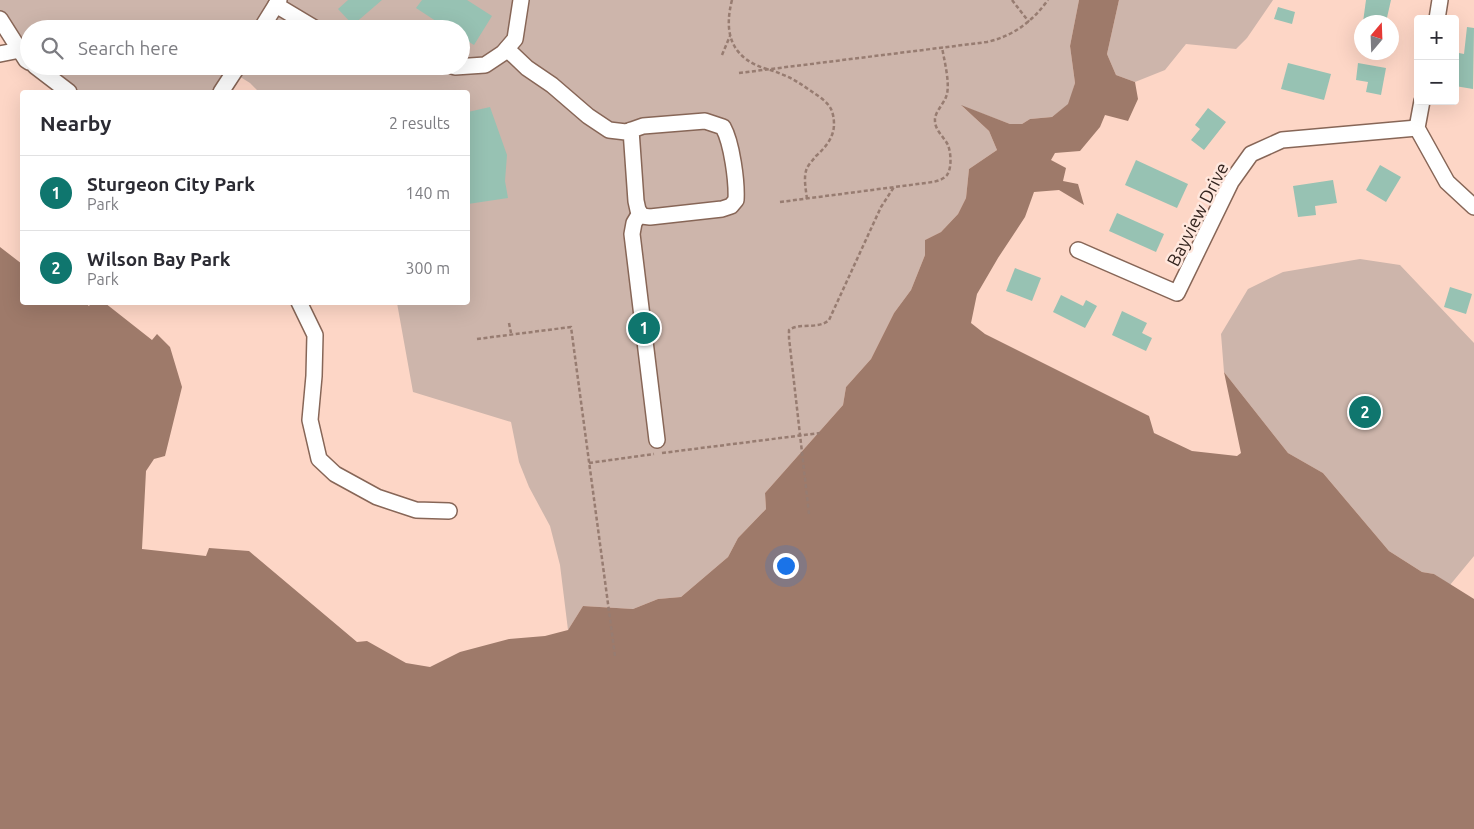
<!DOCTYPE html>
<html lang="en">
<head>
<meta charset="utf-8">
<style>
  :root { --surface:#fff; --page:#f7f7f7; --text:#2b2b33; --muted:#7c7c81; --line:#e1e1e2; --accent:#0f766e }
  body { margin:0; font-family:Ubuntu,sans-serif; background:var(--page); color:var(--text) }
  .controls { position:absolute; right:15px; top:15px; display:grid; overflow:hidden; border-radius:5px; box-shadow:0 5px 20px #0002 }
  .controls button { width:45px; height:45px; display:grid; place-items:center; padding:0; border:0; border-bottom:1px solid var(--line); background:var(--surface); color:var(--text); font:25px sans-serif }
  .compass { position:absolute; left:1354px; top:15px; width:45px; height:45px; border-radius:50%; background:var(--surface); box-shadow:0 5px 20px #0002; rotate:19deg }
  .you { position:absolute; left:785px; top:565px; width:18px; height:18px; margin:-12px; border:4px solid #fff; border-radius:50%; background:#1a73e8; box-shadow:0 0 0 8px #1a73e833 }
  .badge { display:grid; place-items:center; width:32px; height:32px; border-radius:50%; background:var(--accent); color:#fff; font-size:16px; font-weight:700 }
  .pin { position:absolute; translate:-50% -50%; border:2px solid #fff; box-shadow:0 1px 5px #0006 }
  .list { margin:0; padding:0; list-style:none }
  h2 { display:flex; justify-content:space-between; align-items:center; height:65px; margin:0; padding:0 20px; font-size:21px }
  h2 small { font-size:16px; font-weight:400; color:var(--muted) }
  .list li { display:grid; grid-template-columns:32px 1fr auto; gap:15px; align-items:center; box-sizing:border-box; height:75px; padding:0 20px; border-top:1px solid var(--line) }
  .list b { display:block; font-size:19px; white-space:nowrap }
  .list p { margin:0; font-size:16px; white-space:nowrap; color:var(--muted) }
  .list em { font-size:16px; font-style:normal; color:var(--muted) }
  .icon { flex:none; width:28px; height:28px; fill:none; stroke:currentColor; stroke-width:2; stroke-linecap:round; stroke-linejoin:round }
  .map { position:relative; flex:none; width:1474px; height:829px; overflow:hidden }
  .search { position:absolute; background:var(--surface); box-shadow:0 5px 20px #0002; left:20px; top:20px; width:450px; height:55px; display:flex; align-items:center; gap:12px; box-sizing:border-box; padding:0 18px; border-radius:28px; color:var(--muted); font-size:19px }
  .panel { position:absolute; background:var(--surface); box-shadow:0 5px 20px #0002; left:20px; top:90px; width:450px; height:215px; border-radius:5px }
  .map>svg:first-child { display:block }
  .green { fill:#cdb5ab }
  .water { fill:#9e7a6a }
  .building { fill:#97c2b3 }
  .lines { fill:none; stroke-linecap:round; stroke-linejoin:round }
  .minor-casing { stroke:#876657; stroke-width:18 }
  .path { stroke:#977c71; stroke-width:2.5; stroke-dasharray:4 2.5; stroke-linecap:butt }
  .minor { stroke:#fff; stroke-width:15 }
  .labels { text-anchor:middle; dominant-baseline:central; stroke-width:5; stroke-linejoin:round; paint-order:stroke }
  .street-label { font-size:18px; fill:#34251f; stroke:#ffe7dd }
</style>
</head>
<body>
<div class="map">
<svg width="1474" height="829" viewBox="0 0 1474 829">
  <rect width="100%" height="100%" fill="#fdd6c6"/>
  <g class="green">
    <path d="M0,0H1079L1070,46L1075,83L1069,104L1052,117L1030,119L1022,124H1010L962,106L989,131L997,150L969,169L966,198L958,214L941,232L925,240V255L911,290L894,313L871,359L846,387L843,405L765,493L766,509L738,538L728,557L681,597L658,599L633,609L583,606L568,630L560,565L550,526L529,487L519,462L511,422L413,392L397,303L468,302V92H259L250,83L234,73L221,92H69L35,66H461V29H29V62L0,19Z"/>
    <path d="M1119,0H1273L1247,38L1236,49L1186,44L1165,70L1135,82L1116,75L1107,54Z"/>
    <path d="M1360,259L1400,265L1474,343V556L1450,585L1434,574L1422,572L1389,551L1323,473L1288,453L1224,372L1221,334L1248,289L1283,272Z"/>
  </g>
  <path class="water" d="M1079,0H1119L1107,54L1116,75L1135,82L1138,99L1128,121L1105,115L1100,127L1080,151L1055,153L1051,160L1066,168L1063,181L1078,184L1084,205L1059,190L1034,192L1025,217L998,258L977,294L971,323L985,334L1149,416L1154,433L1192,451L1237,456L1241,453L1224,372L1288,453L1323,473L1389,551L1422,572L1434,574L1474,599V829H0V247L22,264V302H84L89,306L91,303H105L152,340L157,334L170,347L182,387L165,456L154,459L146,471L142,549L206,556L209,548L249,551L357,642L367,641L406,663L430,667L460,652L509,639L545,636L568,630L583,606L633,609L658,599L681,597L728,557L738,538L766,509L765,493L843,405L846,387L871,359L894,313L911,290L925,255V240L941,232L958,214L966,198L969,169L997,150L989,131L961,105L1010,124H1022L1030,119L1052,117L1068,104L1075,83L1070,46Z"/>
  <g class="building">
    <path d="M348,0H382L353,25L338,9Z"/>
    <path d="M422,0H467L492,16L474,45L461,37V29H448L416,8Z"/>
    <path d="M1366,0H1391L1386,22H1363Z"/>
    <path d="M1278,7L1295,12L1292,24L1274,19Z"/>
    <path d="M1467,27L1474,28L1473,89L1455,86V74L1459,53L1464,54Z"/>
    <path d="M1288,63L1331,74L1324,100L1281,89Z"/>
    <path d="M1358,63L1386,68L1381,95L1366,92L1368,82L1356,80Z"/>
    <path d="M490,107L507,155L505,181L508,198L468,204V112Z"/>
    <path d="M1208,108L1226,122L1204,150L1191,140L1200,129L1195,125Z"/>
    <path d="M1136,160L1188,184L1177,208L1125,185Z"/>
    <path d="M1380,165L1401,177L1386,202L1366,190Z"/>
    <path d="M1333,180L1337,203L1315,206L1316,215L1298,217L1293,186Z"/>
    <path d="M1117,213L1164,234L1156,252L1109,231Z"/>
    <path d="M1015,268L1041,278L1032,301L1006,291Z"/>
    <path d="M1450,287L1472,294L1466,314L1444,307Z"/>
    <path d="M1061,295L1083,306L1086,300L1097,306L1085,328L1053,312Z"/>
    <path d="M1122,311L1147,323L1142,333L1152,338L1146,351L1112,335Z"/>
  </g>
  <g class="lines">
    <defs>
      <g id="minor">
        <path d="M276,5L316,29"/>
        <path d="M0,19L26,60L29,62"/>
        <path d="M1437,19L1440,0"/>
        <path d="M261,29L279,0"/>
        <path d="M507,49L527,68L552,85L588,116L609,130L626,132L643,126L705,121L723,127C732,143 737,182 736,200L731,206L722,209L650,217L642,216L638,210L636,201L631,130"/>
        <path d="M0,54L20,50"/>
        <path d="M35,66L69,92"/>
        <path d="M452,66L455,67L485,65L503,53L515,39L521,0"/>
        <path d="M221,92L238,66"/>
        <path d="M1422,101L1417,128L1447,182L1474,207"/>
        <path d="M640,213L634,223L632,234L657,440"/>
        <path d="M1078,250L1177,293L1231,182L1251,154L1282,140L1417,128"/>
        <path d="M299,302L315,335L314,376L310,420L319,459L335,474L377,497L416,510L449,511"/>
      </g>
    </defs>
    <use href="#minor" class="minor-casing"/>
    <g class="path">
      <path d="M732,0C725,27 728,52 756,65C764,69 773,70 781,74C792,78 801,84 811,91C818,96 827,101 831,109C833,113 834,119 834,124C834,137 826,147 816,156C813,160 809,164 807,168C803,177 806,190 807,199"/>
      <path d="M1012,0L1029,22"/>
      <path d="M722,55L730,36"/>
      <path d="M739,73L987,42C1013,36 1032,22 1048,0"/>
      <path d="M780,202L933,182C938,181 944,179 947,175C952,168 951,153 948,145C944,137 935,130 935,121C934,113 943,105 946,97C951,85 944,60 942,47"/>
      <path d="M509,323L511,333"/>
      <path d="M477,339L571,327L615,656"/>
      <path d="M662,453L820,433"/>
      <path d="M589,463L654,454"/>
      <path d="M809,514L789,338V330C800,322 818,330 829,320L881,207L894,187"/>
    </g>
    <use href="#minor" class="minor"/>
  </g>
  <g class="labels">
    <g class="street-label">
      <text transform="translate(1197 214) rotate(-63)">Bayview Drive</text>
    </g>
  </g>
</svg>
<div class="controls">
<button>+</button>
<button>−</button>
</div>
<svg class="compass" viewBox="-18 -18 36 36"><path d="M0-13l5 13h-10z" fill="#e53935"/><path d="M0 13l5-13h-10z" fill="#7c7c81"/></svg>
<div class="you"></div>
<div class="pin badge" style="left:644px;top:328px">1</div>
<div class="pin badge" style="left:1365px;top:412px">2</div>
<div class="search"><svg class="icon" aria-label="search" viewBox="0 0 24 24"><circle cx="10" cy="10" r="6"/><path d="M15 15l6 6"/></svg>Search here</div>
<section class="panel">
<h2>Nearby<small>2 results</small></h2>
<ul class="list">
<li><span class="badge">1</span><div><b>Sturgeon City Park</b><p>Park</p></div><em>140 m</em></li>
<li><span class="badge">2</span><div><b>Wilson Bay Park</b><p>Park</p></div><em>300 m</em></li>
</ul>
</section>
</div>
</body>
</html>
